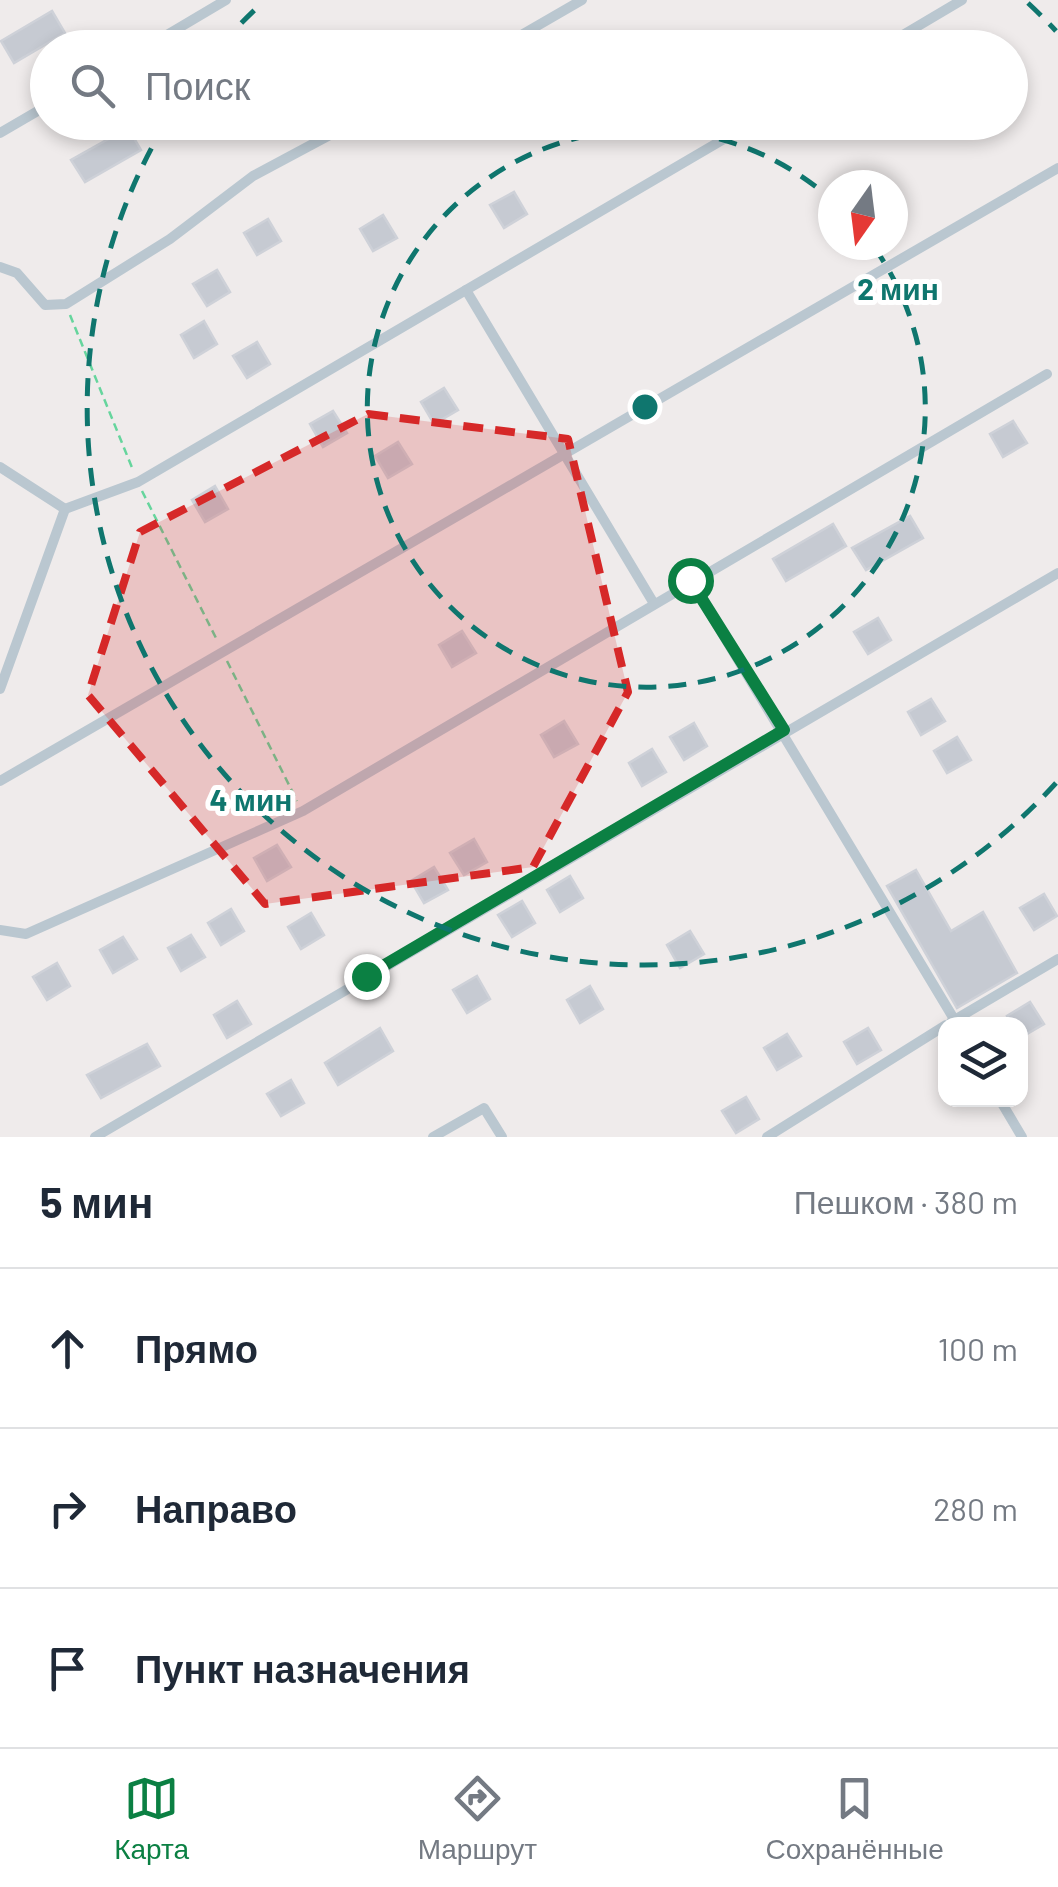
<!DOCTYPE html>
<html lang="ru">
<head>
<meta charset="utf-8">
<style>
  :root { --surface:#fff; --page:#f6f6f7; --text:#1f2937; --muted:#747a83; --line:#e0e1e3; --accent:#0b8043 }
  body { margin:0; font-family:Barlow,sans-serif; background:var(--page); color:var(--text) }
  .controls { position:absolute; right:30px; bottom:30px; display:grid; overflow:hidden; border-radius:20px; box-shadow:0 5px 15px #0003 }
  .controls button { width:90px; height:90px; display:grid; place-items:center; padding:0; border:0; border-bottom:2px solid var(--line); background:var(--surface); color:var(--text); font:50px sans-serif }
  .compass { position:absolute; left:818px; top:170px; width:90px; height:90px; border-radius:50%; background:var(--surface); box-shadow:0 5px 15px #0003; rotate:194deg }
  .stop { position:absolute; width:30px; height:30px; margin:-22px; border:8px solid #0b8043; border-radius:50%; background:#fff }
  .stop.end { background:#0b8043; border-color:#fff; box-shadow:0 2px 10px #0008 }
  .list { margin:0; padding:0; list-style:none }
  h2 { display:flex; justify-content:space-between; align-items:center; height:130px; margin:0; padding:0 40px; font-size:42px }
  h2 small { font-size:32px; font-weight:400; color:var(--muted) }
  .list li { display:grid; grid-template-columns:65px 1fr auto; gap:30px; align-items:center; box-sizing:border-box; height:160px; padding:0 40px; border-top:2px solid var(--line) }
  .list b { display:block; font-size:38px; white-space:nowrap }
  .list em { font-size:32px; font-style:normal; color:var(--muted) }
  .icon { flex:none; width:55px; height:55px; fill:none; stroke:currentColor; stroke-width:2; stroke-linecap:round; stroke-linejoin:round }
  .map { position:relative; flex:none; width:1058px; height:1137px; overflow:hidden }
  .search { position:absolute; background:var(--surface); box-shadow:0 5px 15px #0003; left:30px; right:30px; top:30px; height:110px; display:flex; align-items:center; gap:25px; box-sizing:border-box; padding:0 35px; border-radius:55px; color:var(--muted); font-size:38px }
  .sheet { height:610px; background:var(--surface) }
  nav { display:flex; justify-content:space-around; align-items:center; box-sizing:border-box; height:140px; border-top:2px solid var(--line); background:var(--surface); font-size:28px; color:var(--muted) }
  nav a { display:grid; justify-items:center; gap:5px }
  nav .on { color:var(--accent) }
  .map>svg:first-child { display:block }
  .building { fill:#c6cad2; stroke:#ced1d8; stroke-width:2.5 }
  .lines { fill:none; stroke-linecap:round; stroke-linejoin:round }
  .path { stroke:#66d59d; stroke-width:2.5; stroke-dasharray:8 5; stroke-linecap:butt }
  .street { stroke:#bac7d0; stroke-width:10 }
  .route { stroke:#0b8043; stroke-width:12 }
  .marked { fill:#d62828; fill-opacity:0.2; stroke:#d62828; stroke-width:8; stroke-dasharray:20 12; stroke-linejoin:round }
  .ring { fill:none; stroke:#0f766e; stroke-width:5; stroke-dasharray:18 12 }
  .centre { fill:#0f766e; stroke:#fff; stroke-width:5 }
  .ring-label { font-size:30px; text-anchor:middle; font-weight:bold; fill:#0f766e; stroke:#fff; stroke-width:10; stroke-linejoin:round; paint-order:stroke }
</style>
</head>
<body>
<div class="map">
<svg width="1058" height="1137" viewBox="0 0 1058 1137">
  <rect width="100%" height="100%" fill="#efebeb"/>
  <g class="building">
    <path d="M52,11L65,33L14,63L1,41Z"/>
    <path d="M128,128L141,150L85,182L71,160Z"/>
    <path d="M514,192L527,214L504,228L490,205Z"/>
    <path d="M383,215L397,238L373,251L360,229Z"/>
    <path d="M268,219L281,241L257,255L244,233Z"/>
    <path d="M217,270L230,292L207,306L193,284Z"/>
    <path d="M204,321L217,344L194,358L181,335Z"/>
    <path d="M257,342L270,364L247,378L233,356Z"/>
    <path d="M444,388L458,410L434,424L421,402Z"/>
    <path d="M333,411L347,433L323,447L310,424Z"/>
    <path d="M1013,421L1027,443L1003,457L990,434Z"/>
    <path d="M398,442L412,464L388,478L375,456Z"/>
    <path d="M215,486L228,509L205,522L192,500Z"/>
    <path d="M910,516L923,538L866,570L852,548Z"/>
    <path d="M833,524L846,546L786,581L773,559Z"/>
    <path d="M878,618L891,640L868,654L854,632Z"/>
    <path d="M462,631L476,653L452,667L439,645Z"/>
    <path d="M931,699L945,721L921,735L908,712Z"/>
    <path d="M564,721L578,744L554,757L541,735Z"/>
    <path d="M694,723L707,746L684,760L670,737Z"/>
    <path d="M957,737L971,760L947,773L934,751Z"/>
    <path d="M652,749L666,772L642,786L629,763Z"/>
    <path d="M474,839L487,862L464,875L450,853Z"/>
    <path d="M277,845L291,867L267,881L254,858Z"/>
    <path d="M434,867L448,890L424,903L411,881Z"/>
    <path d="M916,870L951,931L983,912L1017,973L957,1008L887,886Z"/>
    <path d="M570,876L583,898L560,912L547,890Z"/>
    <path d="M1044,894L1057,916L1034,930L1020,908Z"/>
    <path d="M522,901L535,923L512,937L498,915Z"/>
    <path d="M231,909L244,931L221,945L208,923Z"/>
    <path d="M311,913L324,935L301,949L288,927Z"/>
    <path d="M690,931L704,954L680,968L667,945Z"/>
    <path d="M191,935L205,957L181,971L168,948Z"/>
    <path d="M123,937L137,959L113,973L100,950Z"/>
    <path d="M57,963L70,986L47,1000L33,977Z"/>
    <path d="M477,976L490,999L467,1013L453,990Z"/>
    <path d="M590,986L603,1009L580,1023L567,1000Z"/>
    <path d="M237,1001L251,1024L227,1038L214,1015Z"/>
    <path d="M1030,1002L1044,1024L1020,1038V1024H1012L1007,1016Z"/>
    <path d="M380,1028L393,1051L338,1085L325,1063Z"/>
    <path d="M868,1028L881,1050L857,1064L844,1042Z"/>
    <path d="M787,1034L801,1056L777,1070L764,1048Z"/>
    <path d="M147,1044L160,1066L101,1098L87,1075Z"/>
    <path d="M291,1080L304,1103L281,1116L267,1094Z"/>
    <path d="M746,1097L759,1119L736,1133L722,1111Z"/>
  </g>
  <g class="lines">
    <g class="path">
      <path d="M70,315L133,470"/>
      <path d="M142,491L217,640"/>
      <path d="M227,661L297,801"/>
    </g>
    <g class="street">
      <path d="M145,48L226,0"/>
      <path d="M499,48L582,0"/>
      <path d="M881,48L962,0"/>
      <path d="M0,133L48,105"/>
      <path d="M0,267L17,273L45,305L66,304L170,239L253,176L354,122"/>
      <path d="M466,290L653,602"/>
      <path d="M0,467L65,509"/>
      <path d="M65,509L138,482L753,122"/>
      <path d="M690,580L957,1024"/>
      <path d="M0,689L65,509"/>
      <path d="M0,781L1058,168"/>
      <path d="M0,930L26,934L303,811L1047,374"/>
      <path d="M951,1022L1058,959"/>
      <path d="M1000,1100L1022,1137"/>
      <path d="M95,1137L1058,573"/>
      <path d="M433,1137L484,1108L502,1137"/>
      <path d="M767,1137L946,1025"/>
    </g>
  </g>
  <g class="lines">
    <path class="route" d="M366,976L784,730L690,580"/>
  </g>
  <path class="marked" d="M368,414L568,439L628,692L533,867L265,904L88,695L140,532Z"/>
  <g class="ring">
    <path d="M874 247A279 279 0 1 1 832 200"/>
    <path d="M1056 783A557 557 0 0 1 165 124M221 45A557 557 0 0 1 262 3M1028 3A557 557 0 0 1 1056 31"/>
  </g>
  <circle cx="645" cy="407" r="15" class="centre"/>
  <g class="ring-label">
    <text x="898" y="300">2 мин</text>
    <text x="251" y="811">4 мин</text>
  </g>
</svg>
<div class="controls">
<button><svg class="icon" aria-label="layers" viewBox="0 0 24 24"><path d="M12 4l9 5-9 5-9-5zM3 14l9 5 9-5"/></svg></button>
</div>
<svg class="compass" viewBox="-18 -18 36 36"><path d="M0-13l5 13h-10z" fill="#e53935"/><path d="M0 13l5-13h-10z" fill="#747a83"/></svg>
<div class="stop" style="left:690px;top:580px"></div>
<div class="stop end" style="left:366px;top:976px"></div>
<div class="search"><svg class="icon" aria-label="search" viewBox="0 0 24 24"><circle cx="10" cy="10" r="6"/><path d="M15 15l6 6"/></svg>Поиск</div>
</div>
<section class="sheet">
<h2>5 мин<small>Пешком · 380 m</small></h2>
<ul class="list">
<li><svg class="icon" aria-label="ahead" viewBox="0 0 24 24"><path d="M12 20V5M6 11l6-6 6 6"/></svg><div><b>Прямо</b></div><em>100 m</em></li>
<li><svg class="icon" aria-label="right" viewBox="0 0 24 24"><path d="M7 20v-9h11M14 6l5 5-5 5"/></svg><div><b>Направо</b></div><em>280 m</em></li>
<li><svg class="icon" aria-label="arrive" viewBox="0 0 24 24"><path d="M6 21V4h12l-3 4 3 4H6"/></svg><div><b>Пункт назначения</b></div></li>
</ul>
</section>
<nav>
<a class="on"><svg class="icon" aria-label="map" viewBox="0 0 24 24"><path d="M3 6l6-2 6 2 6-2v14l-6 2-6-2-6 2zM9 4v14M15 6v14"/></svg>Карта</a>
<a><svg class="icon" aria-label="directions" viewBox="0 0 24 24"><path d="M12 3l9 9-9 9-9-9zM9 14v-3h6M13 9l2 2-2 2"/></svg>Маршрут</a>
<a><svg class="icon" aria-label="saved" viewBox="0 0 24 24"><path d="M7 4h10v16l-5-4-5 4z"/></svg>Сохранённые</a>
</nav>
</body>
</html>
